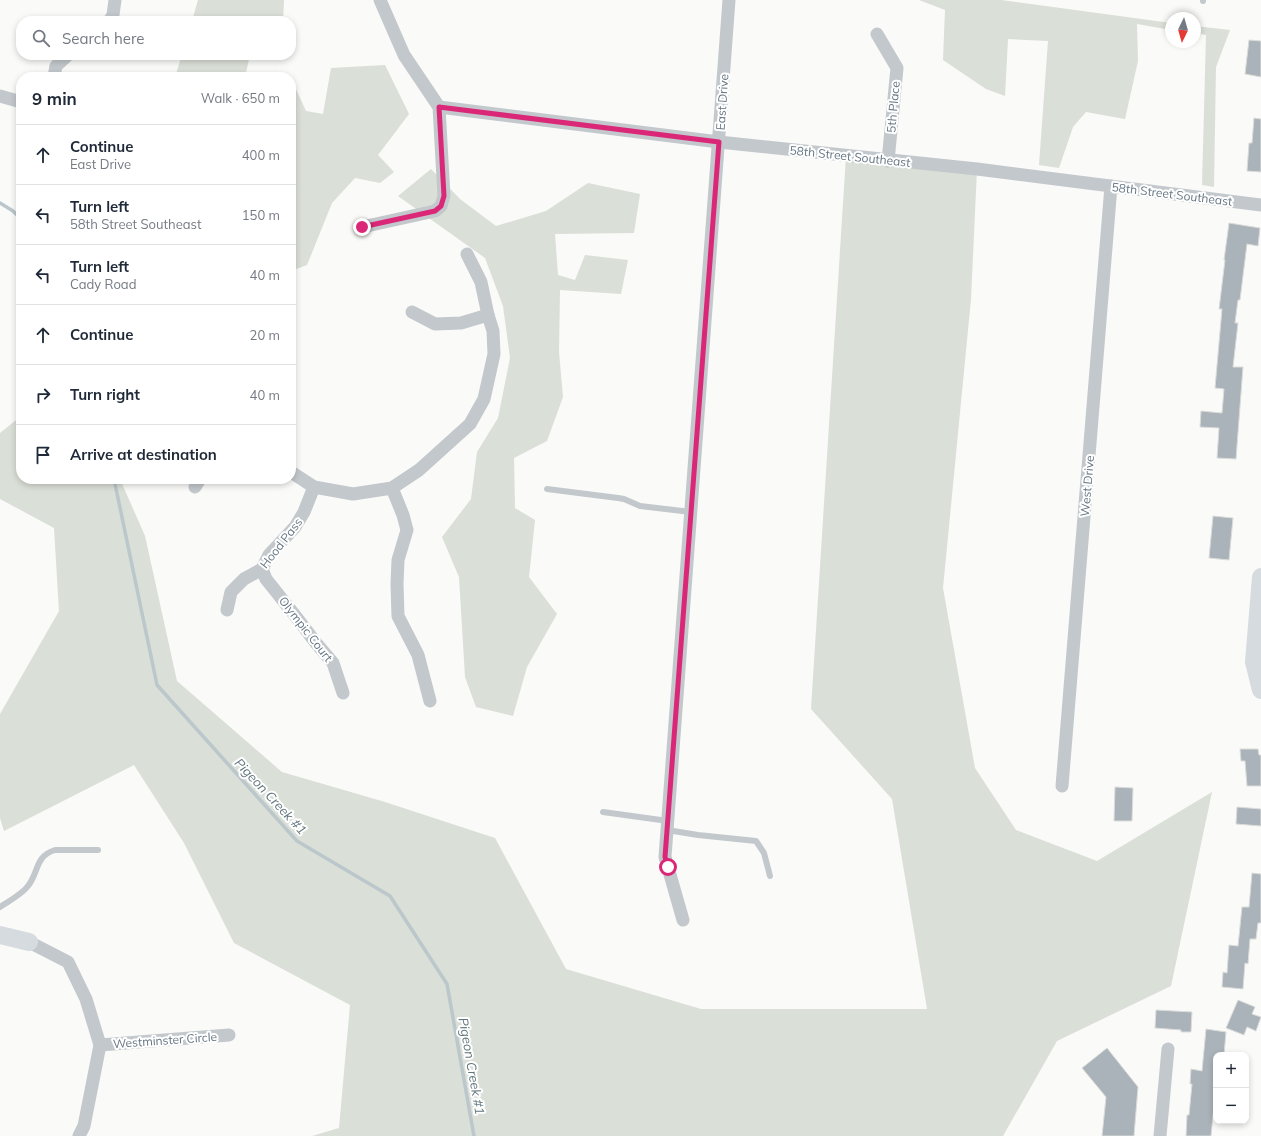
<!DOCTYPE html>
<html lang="en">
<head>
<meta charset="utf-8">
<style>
  :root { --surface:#fff; --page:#f2f2f3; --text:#1f2937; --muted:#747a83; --line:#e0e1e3 }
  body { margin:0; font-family:Mulish,sans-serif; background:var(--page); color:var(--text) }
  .controls { position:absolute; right:12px; bottom:12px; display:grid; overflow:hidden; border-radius:8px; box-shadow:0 2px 6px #0003 }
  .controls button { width:36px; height:36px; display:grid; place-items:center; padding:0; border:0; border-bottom:1px solid var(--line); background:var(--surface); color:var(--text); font:20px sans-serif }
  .compass { position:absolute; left:1165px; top:12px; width:36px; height:36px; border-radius:50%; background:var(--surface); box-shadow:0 2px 6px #0003; rotate:185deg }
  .stop { position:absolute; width:12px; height:12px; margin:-9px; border:3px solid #db2777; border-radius:50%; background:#fff }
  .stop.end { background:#db2777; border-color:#fff; box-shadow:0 1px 4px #0008 }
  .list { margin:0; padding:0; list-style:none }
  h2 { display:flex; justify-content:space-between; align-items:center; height:52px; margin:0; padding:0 16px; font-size:17px }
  h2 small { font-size:13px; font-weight:400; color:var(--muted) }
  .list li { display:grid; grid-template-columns:26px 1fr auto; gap:12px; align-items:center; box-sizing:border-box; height:60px; padding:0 16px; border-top:1px solid var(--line) }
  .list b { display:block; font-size:15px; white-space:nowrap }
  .list p { margin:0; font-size:13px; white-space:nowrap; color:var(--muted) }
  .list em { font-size:13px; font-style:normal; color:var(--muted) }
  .icon { flex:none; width:22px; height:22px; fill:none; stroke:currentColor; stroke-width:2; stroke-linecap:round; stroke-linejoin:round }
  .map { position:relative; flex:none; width:1261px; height:1136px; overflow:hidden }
  .search { position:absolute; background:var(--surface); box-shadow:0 2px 6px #0003; left:16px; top:16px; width:280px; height:44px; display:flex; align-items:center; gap:10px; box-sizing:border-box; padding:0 14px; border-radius:16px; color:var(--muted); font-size:15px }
  .panel { position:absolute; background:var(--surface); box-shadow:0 2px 6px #0003; left:16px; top:72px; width:280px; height:412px; border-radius:16px }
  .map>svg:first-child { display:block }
  .green { fill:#dadfd7 }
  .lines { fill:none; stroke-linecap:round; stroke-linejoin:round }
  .stream { stroke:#bbc7cb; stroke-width:3.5 }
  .building { fill:#aab3b9; stroke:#dcdcda }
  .lane { stroke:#c3c8cc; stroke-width:6 }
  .street { stroke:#c3c8cc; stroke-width:13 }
  .secondary { stroke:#d6dbdf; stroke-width:18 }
  .route { stroke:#db2777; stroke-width:5 }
  .labels { text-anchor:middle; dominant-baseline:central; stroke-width:4; stroke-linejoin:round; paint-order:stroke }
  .street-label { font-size:12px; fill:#657683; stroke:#fff }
  .water-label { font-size:13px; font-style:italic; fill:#60757c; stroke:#fff }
</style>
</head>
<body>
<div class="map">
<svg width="1261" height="1136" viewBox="0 0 1261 1136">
  <rect width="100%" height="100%" fill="#fafaf8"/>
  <g class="green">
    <path d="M198,0H284L283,21H192Z"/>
    <path d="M919,0H1001L1171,23V30L1137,24L1138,61L1125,119L1086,112L1073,127L1059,168L1039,165L1048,41L1008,39L1005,96L986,89L943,60L945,10Z"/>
    <path d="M1195,26L1230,30L1216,67L1214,187L1202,185L1206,35L1195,33Z"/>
    <path d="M182,55H250L245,77H175Z"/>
    <path d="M385,65L409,114L378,155L394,172L380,183L355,178L332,203L307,265L291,271V85H294L306,111L323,114L331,68Z"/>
    <path d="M846,156L977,169L971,299L943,588L975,768L1016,830L1097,861L1212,792L1171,986L1057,1041L1003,1136H312L339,1128L350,1005L234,943L184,843L134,765L4,831L0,818V714L59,611L54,528L0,499V433L21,416V479H120L145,536L177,681L282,772L385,802L495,838L566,969L701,1009H927L892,799L811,709Z"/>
    <path d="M431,169L460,199L496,226L546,211L588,183L640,194L634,233L555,234L558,275L575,280L585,255L628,260L621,294L560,290L559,352L563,397L547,441L514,458L515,508L535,520L529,577L557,614L527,667L513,716L476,707L465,677L459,577L442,537L471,499L477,452L498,418L510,358L503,306L485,258L398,196Z"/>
  </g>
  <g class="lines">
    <g class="stream">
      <path d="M0,203L13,211L21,219"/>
      <path d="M114,479L157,685L297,841L390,896L447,984L474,1136"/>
    </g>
  </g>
  <g class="building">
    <path d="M1249,40L1261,41V77L1245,74Z"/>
    <path d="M1254,118L1261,119V172L1247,171L1249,143H1252Z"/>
    <path d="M1229,223L1260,228L1258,246L1247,244L1240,300H1238L1235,323H1238L1233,367H1243L1236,459L1217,458L1219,428L1200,427L1201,411L1222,413L1224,389L1215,388L1222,309H1219L1225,260H1224Z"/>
    <path d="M1213,516L1233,518L1229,560L1209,558Z"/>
    <path d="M1240,749H1258L1259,755H1261V786H1247L1245,761H1241Z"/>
    <path d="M1115,787L1133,788L1132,821H1114Z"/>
    <path d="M1237,807L1261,809V826L1236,824Z"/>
    <path d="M1252,873L1261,874V923H1258L1256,939H1250L1248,964L1245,963L1243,989L1222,987L1223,972L1227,973L1229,945L1238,946L1242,907H1249Z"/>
    <path d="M1238,1000L1255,1007L1252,1014L1261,1017L1256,1031L1247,1027L1244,1035L1226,1028Z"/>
    <path d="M1156,1010L1192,1012L1191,1032H1181V1030L1155,1028Z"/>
    <path d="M1206,1029L1226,1032L1224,1055H1216V1107H1214L1211,1136H1186L1187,1115H1189L1192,1084H1190L1191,1069L1202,1071Z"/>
    <path d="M1107,1048L1138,1087L1134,1136H1102L1106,1097L1082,1068Z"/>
  </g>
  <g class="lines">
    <g class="lane">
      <path d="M1203,1V0"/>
      <path d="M547,489L618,498L624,499L640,506L691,512"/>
      <path d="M603,812L668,821"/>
      <path d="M667,830L698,835L756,841L764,853L770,876"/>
      <path d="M0,907C9,901 21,895 28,886C39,872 35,856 55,850H98"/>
    </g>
    <g class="street">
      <path d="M109,21L113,15L115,0"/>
      <path d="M877,34L897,68L888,161"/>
      <path d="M54,77L56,66L68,55"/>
      <path d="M0,96L21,102"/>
      <path d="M439,107L719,142L977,169L1261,205"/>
      <path d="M362,227L435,211L441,206L444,196L439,107L404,55L380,0"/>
      <path d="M467,254L481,282L488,315"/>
      <path d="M291,472L314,487L353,494L392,488L419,470L470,424L484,399L494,354L493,331L488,315L461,323L435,324L412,312"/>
      <path d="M195,487L200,479"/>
      <path d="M392,488L403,515L407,530L398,560L397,584L398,616L418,655L430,701"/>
      <path d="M262,569L266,579L297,618L316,643L333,663L343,693"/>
      <path d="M227,610L231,592L244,579L262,569L269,555L295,527L304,512L314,487"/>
      <path d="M1062,786L1111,186"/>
      <path d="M683,920L665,857L729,0"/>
      <path d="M29,942L68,962L86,999L100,1045L84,1126L79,1136"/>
      <path d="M100,1045L229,1035"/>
      <path d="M1160,1136L1168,1049"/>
    </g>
    <g class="secondary">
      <path d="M1261,577L1254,662L1261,690"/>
      <path d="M0,935L29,942"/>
    </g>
  </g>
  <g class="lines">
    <path class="route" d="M362,227L435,211L441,206L444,196L439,107L719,142L665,857L668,867"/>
  </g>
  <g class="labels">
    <g class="street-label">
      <text transform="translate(722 102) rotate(-86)">East Drive</text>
      <text transform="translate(893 107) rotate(-85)">5th Place</text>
      <text transform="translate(850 156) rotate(6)">58th Street Southeast</text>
      <text transform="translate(1172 194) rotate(7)">58th Street Southeast</text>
      <text transform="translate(1087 486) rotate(-85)">West Drive</text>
      <text transform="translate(281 543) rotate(-52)">Hood Pass</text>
      <text transform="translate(306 629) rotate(52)">Olympic Court</text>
      <text transform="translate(165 1040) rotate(-4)">Westminster Circle</text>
    </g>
    <g class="water-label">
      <text transform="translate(271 796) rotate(47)">Pigeon Creek #1</text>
      <text transform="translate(472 1066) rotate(80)">Pigeon Creek #1</text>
    </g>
  </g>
</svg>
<div class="controls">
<button>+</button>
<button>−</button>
</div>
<svg class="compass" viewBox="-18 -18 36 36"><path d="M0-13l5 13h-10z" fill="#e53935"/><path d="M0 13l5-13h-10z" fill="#747a83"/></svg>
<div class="stop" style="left:668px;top:867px"></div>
<div class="stop end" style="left:362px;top:227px"></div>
<div class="search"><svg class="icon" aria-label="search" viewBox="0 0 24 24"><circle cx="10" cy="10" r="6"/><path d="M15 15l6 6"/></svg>Search here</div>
<section class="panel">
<h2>9 min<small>Walk · 650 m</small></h2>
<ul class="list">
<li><svg class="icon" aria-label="ahead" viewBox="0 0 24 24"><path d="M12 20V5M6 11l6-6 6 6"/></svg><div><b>Continue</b><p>East Drive</p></div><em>400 m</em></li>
<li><svg class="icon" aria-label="left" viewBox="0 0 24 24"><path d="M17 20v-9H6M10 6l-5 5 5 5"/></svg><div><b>Turn left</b><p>58th Street Southeast</p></div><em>150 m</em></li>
<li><svg class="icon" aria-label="left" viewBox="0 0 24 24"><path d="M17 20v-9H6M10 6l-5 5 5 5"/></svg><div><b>Turn left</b><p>Cady Road</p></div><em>40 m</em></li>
<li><svg class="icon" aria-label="ahead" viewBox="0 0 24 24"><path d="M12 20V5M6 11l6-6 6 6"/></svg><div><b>Continue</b></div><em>20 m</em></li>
<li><svg class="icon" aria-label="right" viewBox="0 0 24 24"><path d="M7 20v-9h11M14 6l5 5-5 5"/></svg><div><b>Turn right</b></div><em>40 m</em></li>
<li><svg class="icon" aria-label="arrive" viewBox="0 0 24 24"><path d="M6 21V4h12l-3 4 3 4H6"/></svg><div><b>Arrive at destination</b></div></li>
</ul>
</section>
</div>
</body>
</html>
